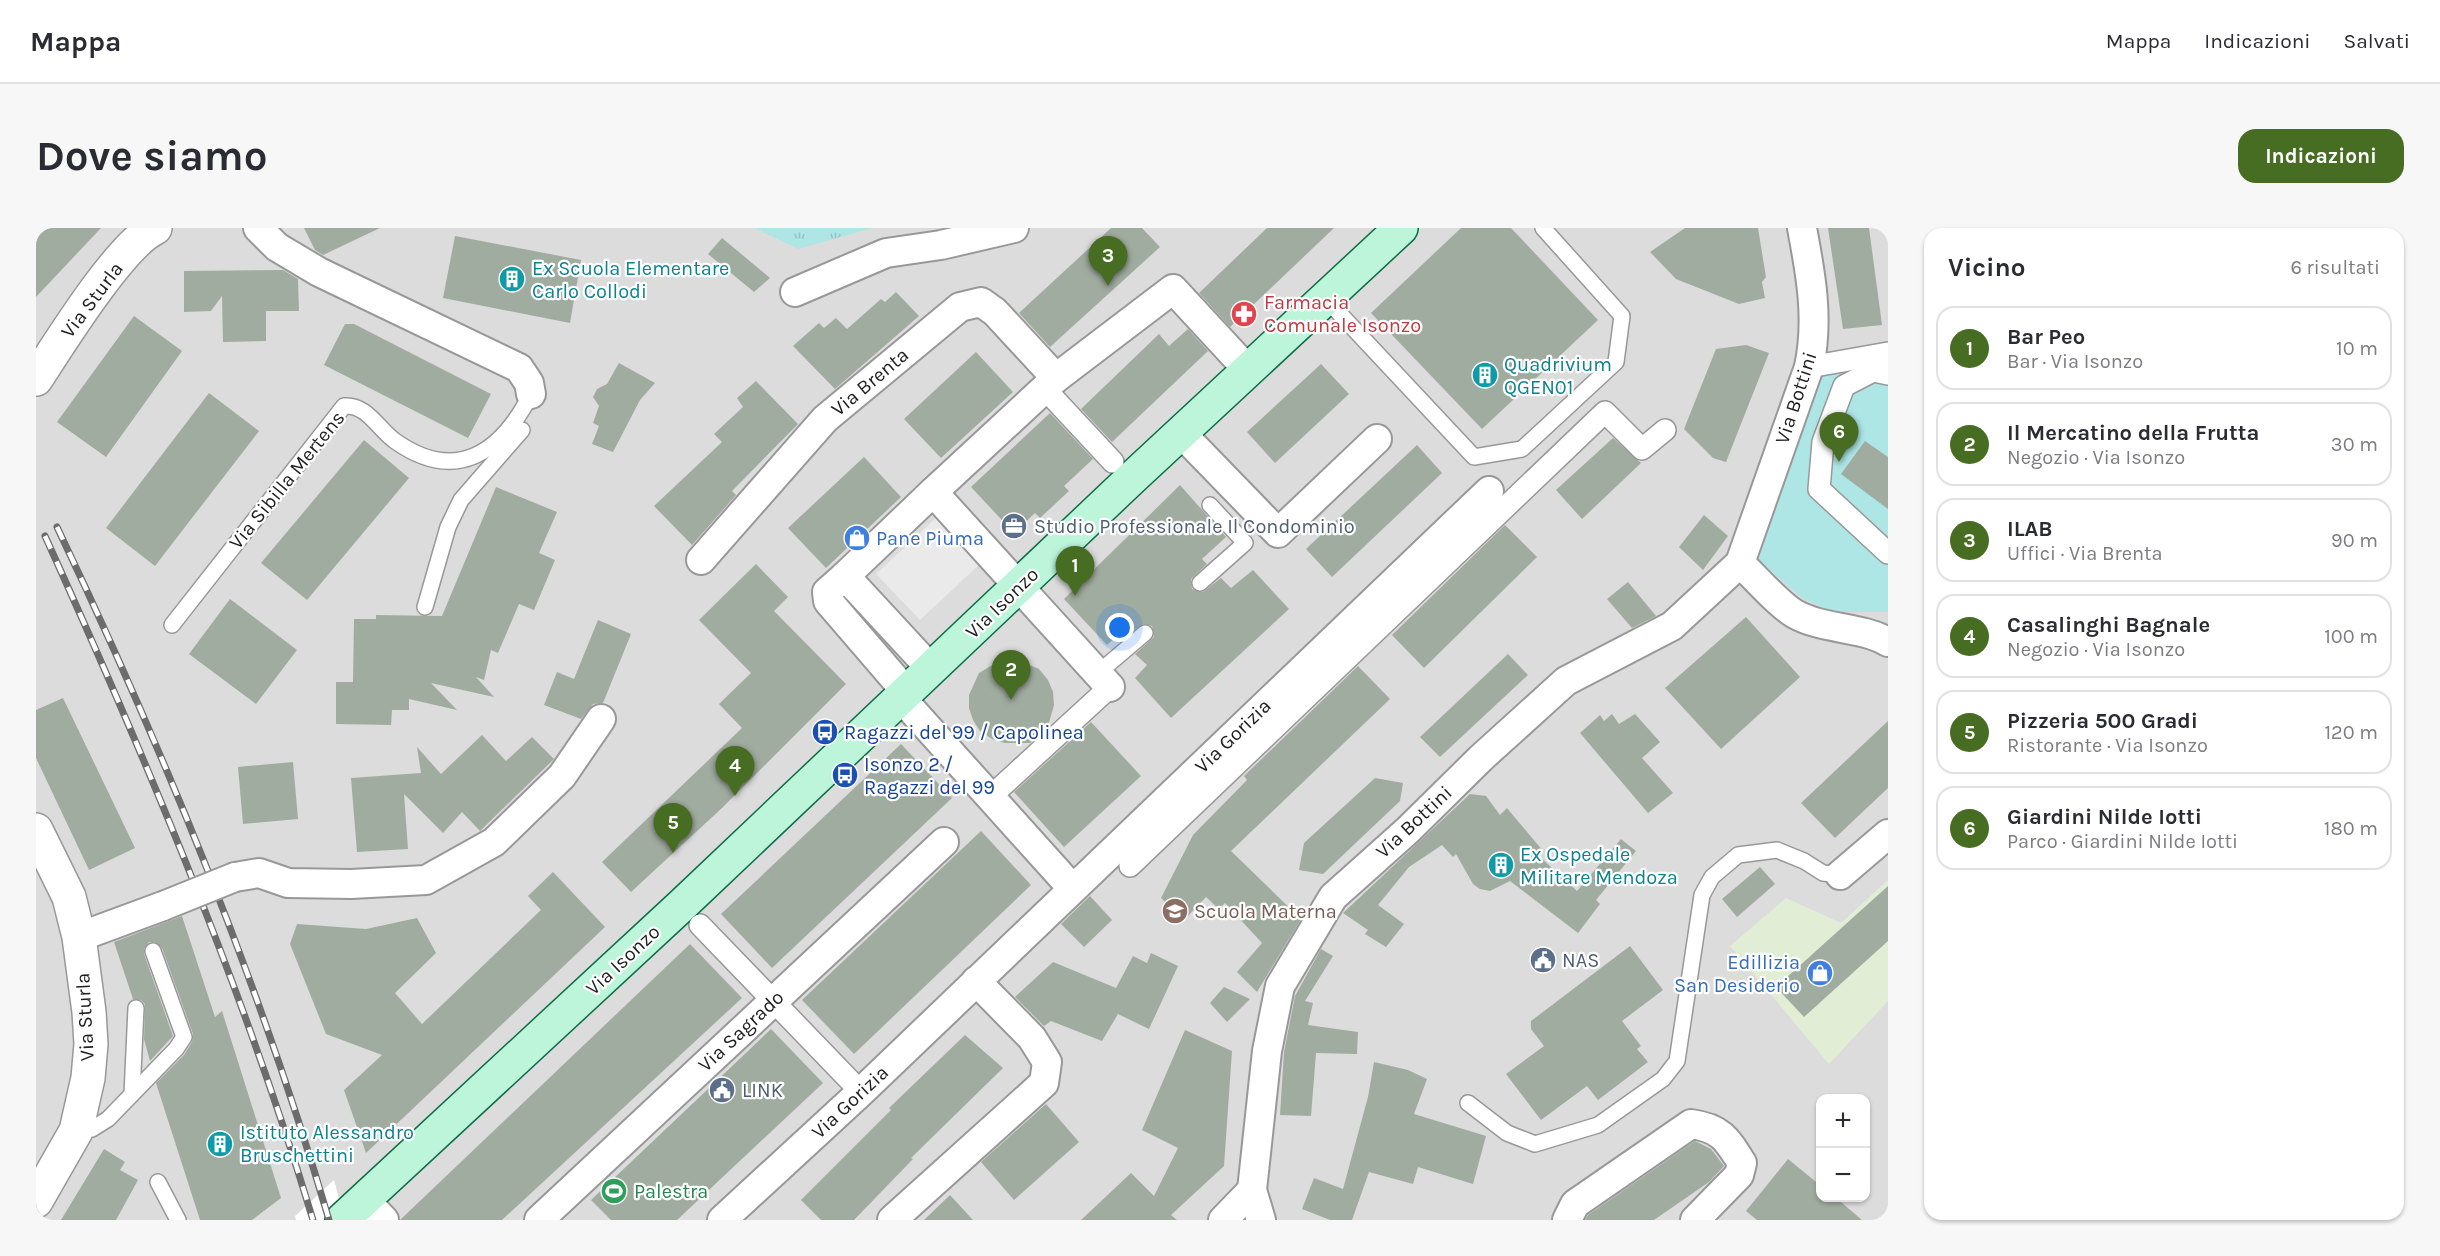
<!DOCTYPE html>
<html lang="it">
<head>
<meta charset="utf-8">
<style>
  :root { --surface:#fff; --page:#f7f7f7; --text:#2b2b33; --muted:#7c7c81; --line:#e1e1e2; --accent:#466d22 }
  body { margin:0; font-family:Karla,sans-serif; background:var(--page); color:var(--text) }
  .controls { position:absolute; right:18px; bottom:18px; display:grid; overflow:hidden; border-radius:12px; box-shadow:0 2px 4px #0004 }
  .controls button { width:54px; height:54px; display:grid; place-items:center; padding:0; border:0; border-bottom:2px solid var(--line); background:var(--surface); color:var(--text); font:30px sans-serif }
  .you { position:absolute; left:1084px; top:400px; width:21px; height:21px; margin:-15px; border:4px solid #fff; border-radius:50%; background:#1a73e8; box-shadow:0 0 0 9px #1a73e833 }
  .badge { display:grid; place-items:center; width:39px; height:39px; border-radius:50%; background:var(--accent); color:#fff; font-size:20px; font-weight:700 }
  .pin { position:absolute; translate:-50% -50px; filter:drop-shadow(0 2px 3px #0008) }
  .pin::after { content:''; position:absolute; top:32px; width:21px; height:18px; background:inherit; clip-path:polygon(0 0,100% 0,50% 100%) }
  .list { margin:0; padding:0; list-style:none }
  h2 { display:flex; justify-content:space-between; align-items:center; height:78px; margin:0; padding:0 24px; font-size:26px }
  h2 small { font-size:20px; font-weight:400; color:var(--muted) }
  .list li { display:grid; grid-template-columns:39px 1fr auto; gap:18px; align-items:center; box-sizing:border-box; height:84px; margin:0 12px 12px; padding:0 12px; border:2px solid var(--line); border-radius:18px }
  .list b { display:block; font-size:22px; white-space:nowrap }
  .list p { margin:0; font-size:20px; white-space:nowrap; color:var(--muted) }
  .list em { font-size:20px; font-style:normal; color:var(--muted) }
  .map { position:relative; flex:none; width:1852px; height:992px; overflow:hidden; border-radius:18px }
  header { display:flex; align-items:center; gap:36px; box-sizing:border-box; height:84px; padding:0 30px; background:var(--surface); border-bottom:2px solid var(--line) }
  header strong { font-size:28px }
  nav { display:flex; gap:33px; margin-inline-start:auto; font-size:21px }
  .intro { display:flex; align-items:center; justify-content:space-between; box-sizing:border-box; height:144px; padding:0 36px }
  h1 { margin:0; font-size:42px }
  .button { padding:15px 27px; border-radius:18px; background:var(--accent); color:#fff; font-size:21px; font-weight:700 }
  main { display:flex; gap:36px; padding:0 36px }
  aside { flex:1; background:var(--surface); border-radius:18px; box-shadow:0 2px 4px #0004 }
  .map>svg:first-child { display:block }
  .residential { fill:#dbdcdb; fill-rule:evenodd }
  .commercial { fill:#e1eed5 }
  .grass { fill:url(#grass-tufts) }
  .garden { fill:#aee5e5 }
  .parking { fill:#eaeaea }
  .pier { fill:#fff }
  .building { fill:#a1aca0 }
  .lines { fill:none; stroke-linecap:round; stroke-linejoin:round }
  .service-casing { stroke:#989898; stroke-width:18 }
  .pedestrian-casing { stroke:#989898; stroke-width:24 }
  .minor-casing { stroke:#989898; stroke-width:32 }
  .tertiary-casing { stroke:#989898; stroke-width:36 }
  .secondary-casing { stroke:#0c6d46; stroke-width:36 }
  .service { stroke:#fff; stroke-width:15 }
  .pedestrian { stroke:#fff; stroke-width:21 }
  .minor { stroke:#fff; stroke-width:28 }
  .tertiary { stroke:#fff; stroke-width:33 }
  .secondary { stroke:#bcf5da; stroke-width:33 }
  .rail-casing { stroke:#6c6c6c; stroke-width:7 }
  .rail { stroke:#fff; stroke-width:4.5; stroke-dasharray:14; stroke-linecap:butt }
  .minor-bridge-casing { stroke:#989898; stroke-width:32; stroke-linecap:butt }
  .minor-bridge { stroke:#fff; stroke-width:28 }
  .labels { text-anchor:middle; dominant-baseline:central; stroke-width:4.5; stroke-linejoin:round; paint-order:stroke }
  .culture-label { font-size:20px; fill:#0d838f; stroke:#fff; text-anchor:start }
  .street-label { font-size:20px; fill:#1e1e1e; stroke:#fff }
  .health-label { font-size:20px; fill:#be3a42; stroke:#fff; text-anchor:start }
  .service-label { font-size:20px; fill:#4e5e75; stroke:#fff; text-anchor:start }
  .shop-label { font-size:20px; fill:#366cbe; stroke:#fff; text-anchor:start }
  .transit-label { font-size:20px; fill:#164399; stroke:#fff; text-anchor:start }
  .education-label { font-size:20px; fill:#785e54; stroke:#fff; text-anchor:start }
  .leisure-label { font-size:20px; fill:#27864d; stroke:#fff; text-anchor:start }
</style>
</head>
<body>
<header>
<strong>Mappa</strong>
<nav><a>Mappa</a><a>Indicazioni</a><a>Salvati</a></nav>
</header>
<div class="intro"><h1>Dove siamo</h1><a class="button">Indicazioni</a></div>
<main>
<div class="map">
<svg width="1852" height="992" viewBox="0 0 1852 992">
  <defs>
    <pattern id="grass-tufts" width="24" height="20" patternUnits="userSpaceOnUse" patternTransform="scale(1.5)"><rect width="24" height="20" fill="#aee5e5"/><path d="M3 7l-1-3M5 7V3M7 7l1-3M15 17l-1-3M17 17v-4M19 17l1-3" fill="none" stroke="#95c4c4"/></pattern>
  </defs>
  <rect width="100%" height="100%" fill="#e4eee6"/>
  <path class="residential" d="M0,0H1852V992H0ZM1784,870H1830V970H1784Z"/>
  <path class="commercial" d="M1852,652V773L1793,836L1694,718L1750,670L1805,695Z"/>
  <path class="grass" d="M719,0H836L762,21Z"/>
  <path class="garden" d="M1852,122V384H1797L1766,370L1722,332L1790,131Z"/>
  <path class="parking" d="M903,287L946,334L884,392L840,346Z"/>
  <path class="pier" d="M298,952L309,992H260L259,988Z"/>
  <g class="building">
    <path d="M0,0H65L0,69Z"/>
    <path d="M268,0H344L287,27L279,22Z"/>
    <path d="M1075,0H1106L1124,19L1014,119L983,85Z"/>
    <path d="M1231,0H1298L1194,99L1163,65Z"/>
    <path d="M1425,0H1475L1562,92L1446,201L1335,85Z"/>
    <path d="M1649,0H1722L1730,49L1726,54L1729,70L1703,76L1640,51L1614,24Z"/>
    <path d="M1792,0H1833L1846,97L1807,101Z"/>
    <path d="M419,8L545,32L534,95L407,70Z"/>
    <path d="M686,10L734,50L718,64L672,26Z"/>
    <path d="M247,42L262,51L263,83H230V113L187,114L186,68L175,83L148,84V43Z"/>
    <path d="M860,64L883,88L799,161L757,118L783,95L788,100L800,90L811,101L845,71L849,74Z"/>
    <path d="M98,88L146,123L70,229L21,194Z"/>
    <path d="M309,96H318L455,166L432,210L288,137Z"/>
    <path d="M1152,101L1172,123L1076,214L1045,181L1123,106L1133,118Z"/>
    <path d="M1710,117L1733,125L1690,234L1677,230L1648,201L1680,121Z"/>
    <path d="M940,124L977,164L905,230L868,191Z"/>
    <path d="M583,135L619,155L604,172L577,224L556,216L563,198L557,195L563,178L557,169L561,161L571,156Z"/>
    <path d="M1285,136L1313,166L1239,235L1211,204Z"/>
    <path d="M720,153L762,196L696,263L700,267L656,317L618,278L686,214L678,206L707,179L701,170Z"/>
    <path d="M173,165L223,203L119,338L70,300Z"/>
    <path d="M1014,185L1057,231L1028,258L1033,263L1004,290L999,285L978,305L935,259Z"/>
    <path d="M1577,210L1605,235L1546,291L1520,262Z"/>
    <path d="M328,212L373,250L271,372L225,335Z"/>
    <path d="M1829,213L1852,229V281L1805,246Z"/>
    <path d="M1381,217L1406,245L1296,349L1270,321Z"/>
    <path d="M828,229L865,269L790,340L752,300Z"/>
    <path d="M1144,257L1190,309L1166,331L1171,336L1155,351L1156,361L1167,364L1185,350L1195,360L1217,342L1253,381L1135,490L1099,450L1111,437L1099,426L1118,409L1116,398L1107,396L1085,412L1081,408L1071,417L1028,371Z"/>
    <path d="M460,259L521,284L503,325L519,332L498,382L483,376L462,425L455,422L448,452L440,449L458,469L395,455L421,482L373,471V482H356L355,497L300,496V454H317L318,391H340V387L406,388Z"/>
    <path d="M1668,287L1692,308L1667,342L1643,319Z"/>
    <path d="M1469,297L1501,329L1388,440L1356,407Z"/>
    <path d="M720,336L752,369L738,383L810,456L686,580L595,664L566,634L706,500L683,476L715,445L663,392Z"/>
    <path d="M1592,354L1620,388L1596,400L1571,371Z"/>
    <path d="M194,371L261,422L220,476L153,426Z"/>
    <path d="M1710,389L1764,449L1685,521L1629,460Z"/>
    <path d="M562,392L595,406L567,475L557,476L545,491L508,477L521,444L538,451Z"/>
    <path d="M1472,426L1492,447L1404,529L1384,509Z"/>
    <path d="M978,431L1003,441L1012,452L1017,464L1018,477L1012,498L994,515H969L956,511L944,503L937,492L933,480V467L943,445L965,432Z"/>
    <path d="M1322,438L1354,471L1195,623L1265,691L1221,764L1201,744L1226,715L1189,675L1183,681L1170,669L1148,692L1125,670L1157,607L1211,552L1208,548Z"/>
    <path d="M27,470L99,620L53,642L0,530V482Z"/>
    <path d="M1576,486L1583,496L1599,486L1624,514L1606,530L1637,565L1612,585L1544,505L1564,487L1568,493Z"/>
    <path d="M1852,493V560L1799,610L1765,575Z"/>
    <path d="M1055,494L1105,548L1028,619L978,564Z"/>
    <path d="M446,507L470,533L496,509L518,531L444,603L426,584L407,605L368,566L372,621L321,624L315,550L385,545L381,519L405,546Z"/>
    <path d="M865,516L916,570L736,740L685,686Z"/>
    <path d="M257,534L262,591L207,596L202,539Z"/>
    <path d="M1339,550L1367,555L1364,573L1287,646L1263,642L1268,615Z"/>
    <path d="M1434,566L1450,568L1464,587L1471,580L1507,623L1502,627L1541,663L1585,611L1600,623L1560,672L1564,676L1542,705L1474,653L1454,663L1444,661L1437,656L1420,626L1417,629L1406,617L1373,639L1342,677L1368,696L1350,719L1329,706L1332,702L1307,685Z"/>
    <path d="M945,603L995,657L818,826L766,772Z"/>
    <path d="M1724,639L1739,656L1701,689L1686,671Z"/>
    <path d="M517,644L569,699L330,925L308,862L346,827L290,806L254,716L261,696L330,701L381,690L400,725L359,765L386,796L505,682L492,668Z"/>
    <path d="M1852,658V713L1768,789L1740,759Z"/>
    <path d="M1054,668L1076,692L1048,719L1025,696Z"/>
    <path d="M146,688L179,789L186,783L245,970L216,992H164L120,855L148,827L156,814L157,806L126,720L119,714H113L108,721V726L137,808L114,833L108,811L109,776L105,772L97,771L78,714Z"/>
    <path d="M654,716L706,770L466,992H364Z"/>
    <path d="M1594,718L1627,762L1586,793L1605,818L1601,821L1612,834L1562,872L1551,858L1505,892L1470,846L1508,818L1495,801V793Z"/>
    <path d="M1285,721L1297,728L1269,773L1277,775L1272,797L1322,804L1321,826L1280,825L1275,888L1244,887L1248,824L1259,768Z"/>
    <path d="M1115,725L1142,738L1113,801L1082,786L1066,813L1015,793L1008,798L979,769L1017,734L1080,760L1097,728L1111,735Z"/>
    <path d="M1188,759L1214,771L1191,794L1174,775Z"/>
    <path d="M735,801L787,855L641,992H575L555,972Z"/>
    <path d="M1149,802L1196,823L1188,938L1135,987L1141,992H1045L1095,945L1118,968L1142,920L1106,902Z"/>
    <path d="M929,807L967,840L875,930L877,931L818,992H785L765,972L855,882L853,880Z"/>
    <path d="M1338,834L1372,842L1391,851L1378,886L1450,908L1437,956L1382,939L1377,956L1333,944L1316,992H1294L1266,981L1278,950L1307,961L1332,869Z"/>
    <path d="M1010,876L1043,914L978,972L945,934Z"/>
    <path d="M1659,913L1675,921L1688,938L1673,954L1618,992H1549L1552,987Z"/>
    <path d="M68,921L89,934L84,942L102,952L80,992H25Z"/>
    <path d="M1752,931L1785,958V969H1799L1826,992H1721L1710,983Z"/>
    <path d="M914,967L937,992H888Z"/>
  </g>
  <g class="lines">
    <defs>
      <g id="service">
        <path d="M1289,70L1438,229L1486,221L1580,134L1586,88L1507,0"/>
        <path d="M1164,355L1209,315L1174,277"/>
        <path d="M389,379L412,299L425,272L486,202"/>
        <path d="M136,397L308,178C331,176 342,201 359,213C420,256 465,225 495,166"/>
        <path d="M1062,445L1109,405"/>
        <path d="M96,866L100,780"/>
        <path d="M1432,875L1471,905L1499,916L1562,897L1627,851L1641,833L1666,667L1676,649L1702,627L1741,622L1768,633L1787,645L1804,647"/>
        <path d="M40,903L56,901L72,891L140,821L148,809L117,723"/>
        <path d="M122,954L142,992"/>
      </g>
      <g id="pedestrian">
        <path d="M1773,139L1852,125"/>
        <path d="M1852,146L1837,143L1808,158L1787,214L1783,261L1852,325"/>
        <path d="M1009,161L1077,234"/>
        <path d="M953,570L1074,459"/>
        <path d="M1094,638L1569,184L1606,221L1629,202"/>
        <path d="M664,697L825,864"/>
      </g>
      <g id="minor">
        <path d="M222,0L241,19L283,44L483,140L493,155L495,166"/>
        <path d="M759,64L850,25L905,17L978,0"/>
        <path d="M1145,205L1242,305L1341,211"/>
        <path d="M897,264L1020,150L1137,61L1212,142"/>
        <path d="M665,332L789,191L924,79L945,74L959,84L1020,150"/>
        <path d="M1704,335C1719,349 1743,377 1759,386C1788,402 1824,398 1852,414"/>
        <path d="M809,348L791,364L792,373L872,466"/>
        <path d="M896,442L809,348L897,264L1074,459"/>
        <path d="M866,471L1036,660"/>
        <path d="M1804,647L1852,606"/>
        <path d="M199,649L223,645L252,655L315,656L390,652L458,614L526,548L565,491"/>
        <path d="M43,709L127,678"/>
        <path d="M328,971L348,992"/>
        <path d="M503,992L908,614"/>
        <path d="M686,992L825,864L1453,263"/>
        <path d="M856,992L1008,855L1011,834L996,810L940,753"/>
        <path d="M1187,992L1216,962"/>
        <path d="M1225,992L1216,962L1231,823L1244,758L1297,669L1372,602L1445,530L1530,453L1636,398L1704,335L1773,139C1783,92 1775,47 1766,0"/>
        <path d="M1531,992L1539,976L1655,896C1685,900 1691,911 1706,935L1703,947L1659,992"/>
      </g>
      <g id="tertiary">
        <path d="M0,151C23,116 84,17 119,0"/>
        <path d="M0,602L33,669L43,709L53,784L55,816L52,850L40,903L0,973"/>
      </g>
      <path id="secondary" d="M306,992L646,677L1094,252L1365,0"/>
    </defs>
    <use href="#service" class="service-casing"/>
    <use href="#pedestrian" class="pedestrian-casing"/>
    <use href="#minor" class="minor-casing"/>
    <use href="#tertiary" class="tertiary-casing"/>
    <use href="#secondary" class="secondary-casing"/>
    <use href="#service" class="service"/>
    <use href="#pedestrian" class="pedestrian"/>
    <use href="#minor" class="minor"/>
    <use href="#tertiary" class="tertiary"/>
    <use href="#secondary" class="secondary"/>
    <defs>
      <g id="rail">
        <path d="M21,299C128,524 223,753 293,992"/>
        <path d="M9,308C110,531 206,757 277,992"/>
      </g>
    </defs>
    <use href="#rail" class="rail-casing"/>
    <use href="#rail" class="rail"/>
    <defs>
      <path id="minor-bridge" d="M127,678L199,649"/>
    </defs>
    <use href="#minor-bridge" class="minor-bridge-casing"/>
    <use href="#minor-bridge" class="minor-bridge"/>
  </g>
  <defs>
    <symbol id="building-disc" viewBox="-11 -11 22 22"><circle r="9.5" fill="#0f9aa8" stroke="#fff"/><path d="M-4-6H4V6H1V3H-1V6H-4ZM-2.5-4.3h1.7v1.8h-1.7ZM.8-4.3h1.7v1.8H.8ZM-2.5-1h1.7V.8h-1.7ZM.8-1h1.7V.8H.8Z" fill="#fff"/></symbol>
    <symbol id="pharmacy-disc" viewBox="-11 -11 22 22"><circle r="9.5" fill="#e0444e" stroke="#fff"/><path d="M-2-6h4v4h4v4h-4v4h-4v-4h-4v-4h4Z" fill="#fff"/></symbol>
    <symbol id="office-disc" viewBox="-11 -11 22 22"><circle r="9.5" fill="#5c6f8a" stroke="#fff"/><path d="M-6-3h4V-5.5h4V-3h4V5H-6ZM-1-4.5V-3h2v-1.5ZM-6 0V1H6V0Z" fill="#fff"/></symbol>
    <symbol id="shop-disc" viewBox="-11 -11 22 22"><circle r="9.5" fill="#3f7fe0" stroke="#fff"/><path d="M-5-2.5h2.3a2.7 3.5 0 0 1 5.4 0H5L5.5 6h-11ZM-1.5-2.5h3a1.5 2.3 0 0 0-3 0Z" fill="#fff"/></symbol>
    <symbol id="bus-disc" viewBox="-11 -11 22 22"><circle r="9.5" fill="#1a4fb4" stroke="#fff"/><path d="M-5-6H5V4H4V6H2V4H-2V6H-4V4H-5ZM-3.5-4V0h7V-4ZM-3.5 1.2v1.5H-2V1.2ZM2 1.2v1.5H3.5V1.2Z" fill="#fff"/></symbol>
    <symbol id="school-disc" viewBox="-11 -11 22 22"><circle r="9.5" fill="#8d6e63" stroke="#fff"/><path d="M0-5L7-2L0 1L-7-2ZM-4 1L0 2.5L4 1V4Q0 6-4 4Z" fill="#fff"/></symbol>
    <symbol id="civic-disc" viewBox="-11 -11 22 22"><circle r="9.5" fill="#5c6f8a" stroke="#fff"/><path d="M-.6-6.5H3V-4.5H.6V-3L4-1V1h2V6H-6V1h2V-1L-.6-3ZM-1.2 2.5V6h2.4V2.5Z" fill="#fff"/></symbol>
    <symbol id="stadium-disc" viewBox="-11 -11 22 22"><circle r="9.5" fill="#2e9e5b" stroke="#fff"/><path d="M0-5a6.5 5 0 1 0 0 10a6.5 5 0 1 0 0-10ZM-3.5-1.8h7v3.6h-7Z" fill="#fff"/></symbol>
  </defs>
  <g fill-rule="evenodd">
    <use href="#building-disc" x="461" y="36" width="30" height="30"/>
    <use href="#pharmacy-disc" x="1193" y="71" width="30" height="30"/>
    <use href="#building-disc" x="1434" y="132" width="30" height="30"/>
    <use href="#office-disc" x="963" y="283" width="30" height="30"/>
    <use href="#shop-disc" x="806" y="295" width="30" height="30"/>
    <use href="#bus-disc" x="774" y="489" width="30" height="30"/>
    <use href="#bus-disc" x="794" y="532" width="30" height="30"/>
    <use href="#building-disc" x="1450" y="622" width="30" height="30"/>
    <use href="#school-disc" x="1124" y="668" width="30" height="30"/>
    <use href="#civic-disc" x="1492" y="717" width="30" height="30"/>
    <use href="#shop-disc" x="1769" y="730" width="30" height="30"/>
    <use href="#civic-disc" x="671" y="847" width="30" height="30"/>
    <use href="#building-disc" x="169" y="901" width="30" height="30"/>
    <use href="#stadium-disc" x="563" y="948" width="30" height="30"/>
  </g>
  <g class="labels">
    <g class="culture-label">
      <text x="496" y="40">Ex Scuola Elementare<tspan x="496" dy="23">Carlo Collodi</tspan></text>
      <text x="1468" y="136">Quadrivium<tspan x="1468" dy="23">QGEN01</tspan></text>
      <text x="1484" y="626">Ex Ospedale<tspan x="1484" dy="23">Militare Mendoza</tspan></text>
      <text x="204" y="904">Istituto Alessandro<tspan x="204" dy="23">Bruschettini</tspan></text>
    </g>
    <g class="street-label">
      <text transform="translate(56 72) rotate(-53)">Via Sturla</text>
      <text transform="translate(834 154) rotate(-40)">Via Brenta</text>
      <text transform="translate(1760 170) rotate(-72)">Via Bottini</text>
      <text transform="translate(251 252) rotate(-51)">Via Sibilla Mertens</text>
      <text transform="translate(966 375) rotate(-44)">Via Isonzo</text>
      <text transform="translate(1197 508) rotate(-44)">Via Gorizia</text>
      <text transform="translate(1378 594) rotate(-43)">Via Bottini</text>
      <text transform="translate(587 732) rotate(-43)">Via Isonzo</text>
      <text transform="translate(49 789) rotate(-93)">Via Sturla</text>
      <text transform="translate(705 803) rotate(-43)">Via Sagrado</text>
      <text transform="translate(814 874) rotate(-43)">Via Gorizia</text>
    </g>
    <g class="health-label">
      <text x="1228" y="74">Farmacia<tspan x="1228" dy="23">Comunale Isonzo</tspan></text>
    </g>
    <g class="service-label">
      <text x="998" y="298">Studio Professionale Il Condominio</text>
      <text x="1526" y="732">NAS</text>
      <text x="706" y="862">LINK</text>
    </g>
    <g class="shop-label">
      <text x="840" y="310">Pane Piuma</text>
      <text x="1764" y="734" text-anchor="end">Edillizia<tspan x="1764" dy="23">San Desiderio</tspan></text>
    </g>
    <g class="transit-label">
      <text x="808" y="504">Ragazzi del 99 / Capolinea</text>
      <text x="828" y="536">Isonzo 2 /<tspan x="828" dy="23">Ragazzi del 99</tspan></text>
    </g>
    <g class="education-label">
      <text x="1158" y="683">Scuola Materna</text>
    </g>
    <g class="leisure-label">
      <text x="598" y="963">Palestra</text>
    </g>
  </g>
</svg>
<div class="controls">
<button>+</button>
<button>−</button>
</div>
<div class="you"></div>
<div class="pin badge" style="left:1039px;top:368px">1</div>
<div class="pin badge" style="left:975px;top:472px">2</div>
<div class="pin badge" style="left:1072px;top:58px">3</div>
<div class="pin badge" style="left:699px;top:568px">4</div>
<div class="pin badge" style="left:637px;top:625px">5</div>
<div class="pin badge" style="left:1803px;top:234px">6</div>
</div>
<aside>
<h2>Vicino<small>6 risultati</small></h2>
<ul class="list">
<li><span class="badge">1</span><div><b>Bar Peo</b><p>Bar · Via Isonzo</p></div><em>10 m</em></li>
<li><span class="badge">2</span><div><b>Il Mercatino della Frutta</b><p>Negozio · Via Isonzo</p></div><em>30 m</em></li>
<li><span class="badge">3</span><div><b>ILAB</b><p>Uffici · Via Brenta</p></div><em>90 m</em></li>
<li><span class="badge">4</span><div><b>Casalinghi Bagnale</b><p>Negozio · Via Isonzo</p></div><em>100 m</em></li>
<li><span class="badge">5</span><div><b>Pizzeria 500 Gradi</b><p>Ristorante · Via Isonzo</p></div><em>120 m</em></li>
<li><span class="badge">6</span><div><b>Giardini Nilde Iotti</b><p>Parco · Giardini Nilde Iotti</p></div><em>180 m</em></li>
</ul>
</aside>
</main>
</body>
</html>
